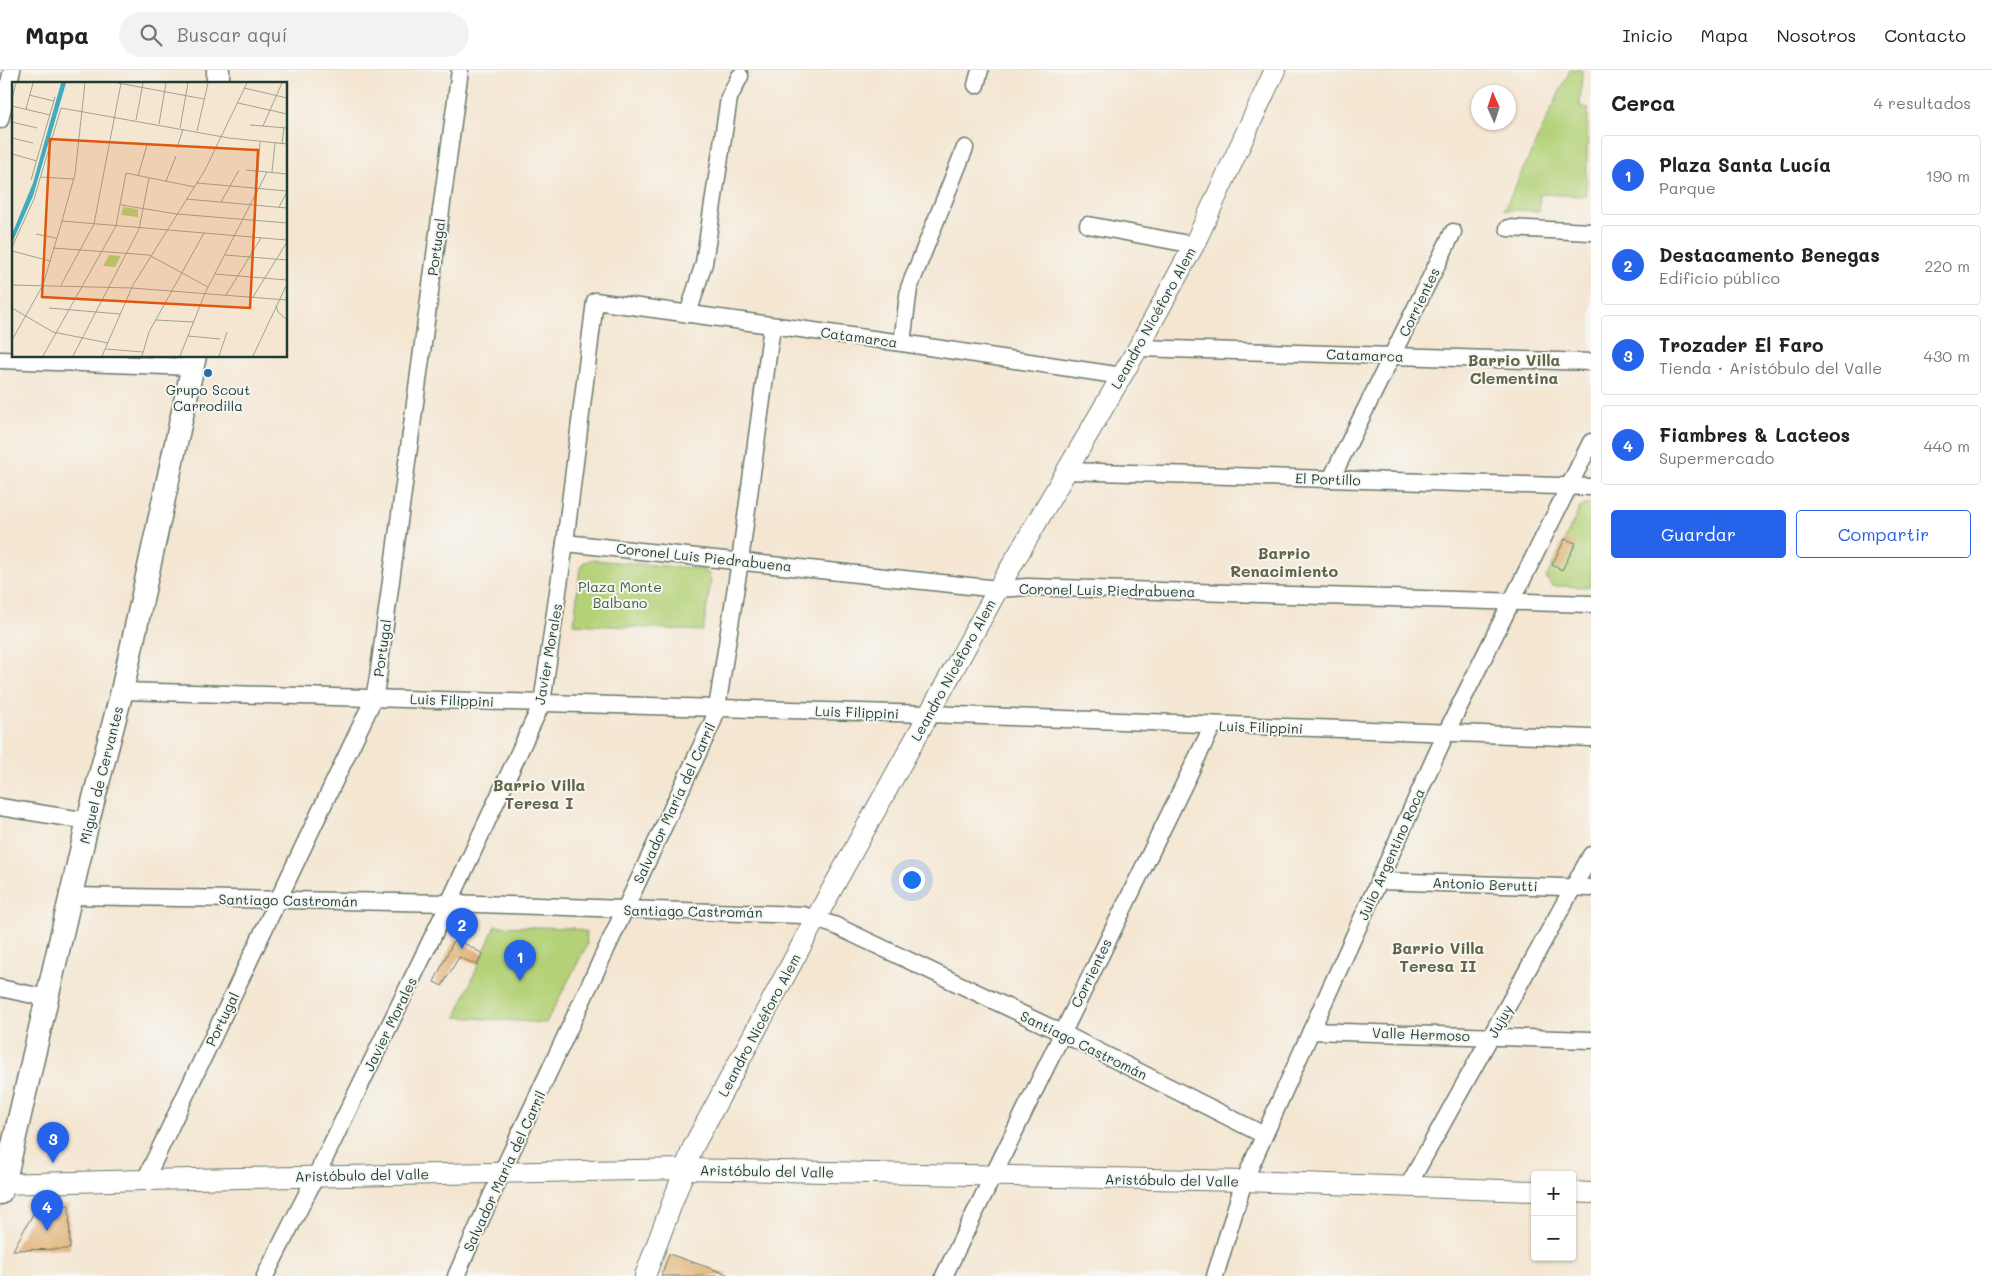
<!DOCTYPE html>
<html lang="es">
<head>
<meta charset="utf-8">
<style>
  :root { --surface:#fff; --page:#f2f2f2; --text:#222; --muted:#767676; --line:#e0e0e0; --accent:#2563eb }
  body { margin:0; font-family:Mali,sans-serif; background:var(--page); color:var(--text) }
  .controls { position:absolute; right:15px; bottom:15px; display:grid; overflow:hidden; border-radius:5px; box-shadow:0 1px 4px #0004 }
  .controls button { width:45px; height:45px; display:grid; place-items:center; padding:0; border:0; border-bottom:1px solid var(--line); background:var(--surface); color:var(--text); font:25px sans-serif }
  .compass { position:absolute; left:1471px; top:15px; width:45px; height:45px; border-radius:50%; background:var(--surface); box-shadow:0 1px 4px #0004; rotate:357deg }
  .you { position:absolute; left:911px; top:809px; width:18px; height:18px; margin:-12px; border:4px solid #fff; border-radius:50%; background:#1a73e8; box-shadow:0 0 0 8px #1a73e833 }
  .badge { display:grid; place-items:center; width:32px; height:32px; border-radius:50%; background:var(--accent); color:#fff; font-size:16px; font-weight:700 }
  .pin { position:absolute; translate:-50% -41px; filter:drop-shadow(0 1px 2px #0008) }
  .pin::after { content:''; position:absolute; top:26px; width:18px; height:15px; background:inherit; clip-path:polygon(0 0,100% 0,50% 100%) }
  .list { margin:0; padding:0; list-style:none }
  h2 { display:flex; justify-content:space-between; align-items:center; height:65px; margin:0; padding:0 20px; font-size:21px }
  h2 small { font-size:16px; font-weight:400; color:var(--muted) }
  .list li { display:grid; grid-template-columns:32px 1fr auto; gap:15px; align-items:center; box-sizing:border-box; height:80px; margin:0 10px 10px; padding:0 10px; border:1px solid var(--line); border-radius:5px }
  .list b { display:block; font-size:19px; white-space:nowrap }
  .list p { margin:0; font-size:16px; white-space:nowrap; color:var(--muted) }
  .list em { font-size:16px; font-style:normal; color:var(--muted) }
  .actions { display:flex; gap:10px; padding:15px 20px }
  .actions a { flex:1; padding:11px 0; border:1px solid var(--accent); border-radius:5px; text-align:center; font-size:18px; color:var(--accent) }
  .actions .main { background:var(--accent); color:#fff }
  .icon { flex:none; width:28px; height:28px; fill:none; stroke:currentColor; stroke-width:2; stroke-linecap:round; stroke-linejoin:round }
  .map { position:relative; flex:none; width:1591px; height:1206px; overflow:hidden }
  header { display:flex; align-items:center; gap:30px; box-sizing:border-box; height:70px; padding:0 25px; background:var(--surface); border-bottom:1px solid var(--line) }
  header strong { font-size:24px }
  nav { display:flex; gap:28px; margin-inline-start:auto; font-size:18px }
  .search { width:350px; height:45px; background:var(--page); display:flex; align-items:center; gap:12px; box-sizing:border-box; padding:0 18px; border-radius:28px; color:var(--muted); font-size:19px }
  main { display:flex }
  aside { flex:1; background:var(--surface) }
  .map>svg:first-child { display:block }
  .green { fill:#b4d177; stroke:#6a8756 }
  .building { fill:#deaa69 }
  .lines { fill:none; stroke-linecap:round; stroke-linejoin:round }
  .minor-casing { stroke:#6a786b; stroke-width:19 }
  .tertiary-casing { stroke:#6a786b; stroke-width:22 }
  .secondary-casing { stroke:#6a786b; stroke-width:25 }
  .minor { stroke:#fff; stroke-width:16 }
  .tertiary { stroke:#fff; stroke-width:20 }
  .secondary { stroke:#fff; stroke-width:22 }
  .poi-dot { fill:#1f6fb2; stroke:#f6f6f2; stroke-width:2 }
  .labels { text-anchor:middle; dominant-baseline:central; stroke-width:4; stroke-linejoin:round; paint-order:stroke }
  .street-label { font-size:14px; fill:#1f3d34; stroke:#f6f6f2 }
  .poi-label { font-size:14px; fill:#1f3d34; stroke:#f6f6f2 }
  .park-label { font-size:14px; fill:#3d5b41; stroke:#f6f6f2 }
  .quarter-label { font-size:16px; font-weight:bold; fill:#626347; stroke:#f6f6f2 }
  .inset-road { fill:none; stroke:#9fa292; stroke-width:1 }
  .view { fill:#de580e; fill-opacity:0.15; stroke:#de580e; stroke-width:2.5 }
  .inset-edge { fill:none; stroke:#1f3d34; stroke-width:2.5 }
</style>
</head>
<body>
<header>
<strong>Mapa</strong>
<div class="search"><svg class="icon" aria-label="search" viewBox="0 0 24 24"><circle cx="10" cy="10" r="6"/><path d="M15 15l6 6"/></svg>Buscar aquí</div>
<nav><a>Inicio</a><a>Mapa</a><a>Nosotros</a><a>Contacto</a></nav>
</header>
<main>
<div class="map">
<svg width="1591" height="1206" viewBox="0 0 1591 1206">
  <rect width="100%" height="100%" fill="#f6f6f2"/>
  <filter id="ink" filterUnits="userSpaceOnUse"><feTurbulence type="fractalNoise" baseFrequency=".02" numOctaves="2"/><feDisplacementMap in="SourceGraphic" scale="10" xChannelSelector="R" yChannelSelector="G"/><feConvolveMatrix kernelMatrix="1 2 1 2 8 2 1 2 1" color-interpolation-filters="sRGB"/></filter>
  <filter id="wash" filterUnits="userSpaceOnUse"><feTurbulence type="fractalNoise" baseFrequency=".0096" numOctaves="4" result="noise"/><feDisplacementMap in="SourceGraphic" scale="20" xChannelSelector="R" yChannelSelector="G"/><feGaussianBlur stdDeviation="1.12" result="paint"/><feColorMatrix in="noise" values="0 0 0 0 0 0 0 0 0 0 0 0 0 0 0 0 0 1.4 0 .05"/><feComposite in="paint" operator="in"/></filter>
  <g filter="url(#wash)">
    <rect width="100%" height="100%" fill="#f4e6d1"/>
    <g class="green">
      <path d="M1570,0H1582L1580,38H1588L1586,126L1540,124L1539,141L1504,140Z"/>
      <path d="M1589,433H1591V517L1552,516L1546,508L1580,438Z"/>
      <path d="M593,490L702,499L709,504L711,512L703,561L574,554L580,498L584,492Z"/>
      <path d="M495,856L572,858L586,862L587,875L546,953L456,947Z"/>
    </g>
    <g id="blocks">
      <g class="building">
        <path d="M1565,469L1576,473L1562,500L1552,495Z"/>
        <path d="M455,868L483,884L477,895L459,887L442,916L434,912Z"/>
        <path d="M42,1135H69L70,1179L13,1180L34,1142Z"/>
        <path d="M669,1184L727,1204L726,1206H661Z"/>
      </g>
    </g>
  </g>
  <g filter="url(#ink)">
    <use href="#blocks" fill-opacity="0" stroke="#6a786b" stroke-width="1"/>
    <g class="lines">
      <defs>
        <g id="minor">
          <path d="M976,15L980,0"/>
          <path d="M0,50L12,0"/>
          <path d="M1088,155L1194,175"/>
          <path d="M1508,158L1591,162"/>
          <path d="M688,244L704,193L729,28L740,6"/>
          <path d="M902,273L909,218L965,78"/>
          <path d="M1138,278L1591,292"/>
          <path d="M0,290L193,297"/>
          <path d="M1066,401L1591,417"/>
          <path d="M1331,409L1453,162"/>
          <path d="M565,473L998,519L1027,517L1591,534"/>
          <path d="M122,621L929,644L1591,668"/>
          <path d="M0,737L88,751"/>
          <path d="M1379,811L1591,818"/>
          <path d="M71,826L449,833L803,845L834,855L1062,963L1264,1065"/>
          <path d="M0,918L47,928"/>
          <path d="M1311,961L1591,970"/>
          <path d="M145,1110L374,628L378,607L460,0"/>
          <path d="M1408,1116L1591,785"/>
          <path d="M265,1206L316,1106L449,833L542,633L565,473L595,231L902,273L1122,306"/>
          <path d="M456,1206L502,1102L713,651L717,638L740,491L772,256"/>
          <path d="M944,1206L1213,655"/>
          <path d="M1215,1206L1244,1111L1311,961L1446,663L1591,372"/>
        </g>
        <g id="tertiary">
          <path d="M0,1114L145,1110L684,1099L1244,1111L1535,1121"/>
          <path d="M1572,1122L1591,1123"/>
          <path d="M645,1206L693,1077L816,848L998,519L1138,278L1194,175L1275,0"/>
        </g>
        <g id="secondary">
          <path d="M218,14V0"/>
          <path d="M0,1123L4,1114L88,751L122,621L195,286"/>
        </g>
      </defs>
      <use href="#minor" class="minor-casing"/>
      <use href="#tertiary" class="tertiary-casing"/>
      <use href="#secondary" class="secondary-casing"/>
      <use href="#minor" class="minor"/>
      <use href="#tertiary" class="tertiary"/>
      <use href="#secondary" class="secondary"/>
    </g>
  </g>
  <circle class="poi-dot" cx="208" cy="303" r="5"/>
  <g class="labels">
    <g class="street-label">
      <text transform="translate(436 177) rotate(-82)">Portugal</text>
      <text transform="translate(1419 232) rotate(-64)">Corrientes</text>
      <text transform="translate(1153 248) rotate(-61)">Leandro Nicéforo Alem</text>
      <text transform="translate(859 267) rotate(8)">Catamarca</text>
      <text transform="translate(1365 285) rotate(2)">Catamarca</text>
      <text transform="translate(1328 409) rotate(2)">El Portillo</text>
      <text transform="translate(704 487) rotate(6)">Coronel Luis Piedrabuena</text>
      <text transform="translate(1107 520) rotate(1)">Coronel Luis Piedrabuena</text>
      <text transform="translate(382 578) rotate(-82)">Portugal</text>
      <text transform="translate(548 584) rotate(-80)">Javier Morales</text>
      <text transform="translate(953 600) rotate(-61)">Leandro Nicéforo Alem</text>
      <text transform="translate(452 630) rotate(2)">Luis Filippini</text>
      <text transform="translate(857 642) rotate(2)">Luis Filippini</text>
      <text transform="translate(1261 657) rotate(2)">Luis Filippini</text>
      <text transform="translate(101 705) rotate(-76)">Miguel de Cervantes</text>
      <text transform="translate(674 733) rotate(-65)">Salvador María del Carril</text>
      <text transform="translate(1391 784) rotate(-66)">Julio Argentino Roca</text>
      <text transform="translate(1485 814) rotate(2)">Antonio Berutti</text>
      <text transform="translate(288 830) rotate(1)">Santiago Castromán</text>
      <text transform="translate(693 841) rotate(1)">Santiago Castromán</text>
      <text transform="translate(1091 903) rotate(-64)">Corrientes</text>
      <text transform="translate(222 949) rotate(-64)">Portugal</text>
      <text transform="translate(1500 951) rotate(-61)">Jujuy</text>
      <text transform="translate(390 954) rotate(-64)">Javier Morales</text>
      <text transform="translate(759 955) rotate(-62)">Leandro Nicéforo Alem</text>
      <text transform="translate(1421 964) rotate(2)">Valle Hermoso</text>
      <text transform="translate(1084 975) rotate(26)">Santiago Castromán</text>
      <text transform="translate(504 1101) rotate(-65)">Salvador María del Carril</text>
      <text transform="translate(767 1101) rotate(1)">Aristóbulo del Valle</text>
      <text transform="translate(362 1105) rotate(-1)">Aristóbulo del Valle</text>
      <text transform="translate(1172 1110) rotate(1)">Aristóbulo del Valle</text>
    </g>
    <g class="poi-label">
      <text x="208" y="319">Grupo Scout<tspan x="208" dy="16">Carrodilla</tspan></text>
    </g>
    <g class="park-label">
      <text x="620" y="516">Plaza Monte<tspan x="620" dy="16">Balbano</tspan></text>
    </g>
    <g class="quarter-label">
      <text x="1514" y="289">Barrio Villa<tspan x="1514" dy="18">Clementina</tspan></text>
      <text x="1284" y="482">Barrio<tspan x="1284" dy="18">Renacimiento</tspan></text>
      <text x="539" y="714">Barrio Villa<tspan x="539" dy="18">Teresa I</tspan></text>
      <text x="1438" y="877">Barrio Villa<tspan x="1438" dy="18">Teresa II</tspan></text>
    </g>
  </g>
  <g transform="translate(12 12)">
    <rect width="275" height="275" fill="#f4e6d1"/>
    <path d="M111,125L126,127V135L109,133ZM97,173L109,174L103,185L91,184Z" fill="#b4d177"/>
    <path d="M49,1H54L21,114L0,161V152L21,101Z" fill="#40abbf"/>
    <path class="inset-road" d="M106,1L192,17M232,6L275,16M17,13L42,19M0,17L4,1M226,21L275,32M0,24L38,33M14,27L21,1M124,38L131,1M0,40L25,46M147,42L154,1M238,43L275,46M251,44L270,1M168,46L176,1M185,49L196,1M0,56L21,61M270,62L272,46M165,66L171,47M0,72L25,79M234,88L275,92M246,89L248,60M260,90L263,61M126,94L135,63M29,95L61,97M19,98L43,15M154,99L164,74M185,101L275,109M174,117L275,126M209,120L227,88M109,123L165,132L275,141M267,125L275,110M50,139L275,158M24,152L44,156M0,165L22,117L49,26L217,56L275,62M41,166L137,173L196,205M0,169L38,179M213,173L275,178M203,192L275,198M0,203L120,206L275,218M49,203L82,142L109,1M214,213L249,156M241,215L275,160M264,223L266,230L275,238M0,226L41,250L96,261M37,226L108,232M144,238L182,240M176,254L208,257M0,258L31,203L50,139L63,92L73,1M94,267L131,270M31,274L104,144L114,91L183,105M61,274L127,147L137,96M90,274L121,203L193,88L235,1M130,274L137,250L192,151M168,274L193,211L255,90M207,274L215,250M241,274L275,202"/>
    <path class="view" d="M38,57L246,68L238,226L30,215Z"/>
    <rect width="275" height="275" class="inset-edge"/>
  </g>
</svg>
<div class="controls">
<button>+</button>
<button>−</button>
</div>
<svg class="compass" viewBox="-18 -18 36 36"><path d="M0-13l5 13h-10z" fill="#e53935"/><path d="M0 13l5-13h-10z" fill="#767676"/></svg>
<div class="you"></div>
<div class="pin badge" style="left:520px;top:911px">1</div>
<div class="pin badge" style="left:462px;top:879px">2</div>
<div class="pin badge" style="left:53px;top:1093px">3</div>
<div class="pin badge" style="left:47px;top:1161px">4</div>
</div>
<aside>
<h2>Cerca<small>4 resultados</small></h2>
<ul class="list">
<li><span class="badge">1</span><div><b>Plaza Santa Lucía</b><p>Parque</p></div><em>190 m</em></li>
<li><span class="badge">2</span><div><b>Destacamento Benegas</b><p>Edificio público</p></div><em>220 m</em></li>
<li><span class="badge">3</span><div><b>Trozader El Faro</b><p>Tienda · Aristóbulo del Valle</p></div><em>430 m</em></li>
<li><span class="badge">4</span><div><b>Fiambres &amp; Lacteos</b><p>Supermercado</p></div><em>440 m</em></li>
</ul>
<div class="actions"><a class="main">Guardar</a><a>Compartir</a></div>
</aside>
</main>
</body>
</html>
